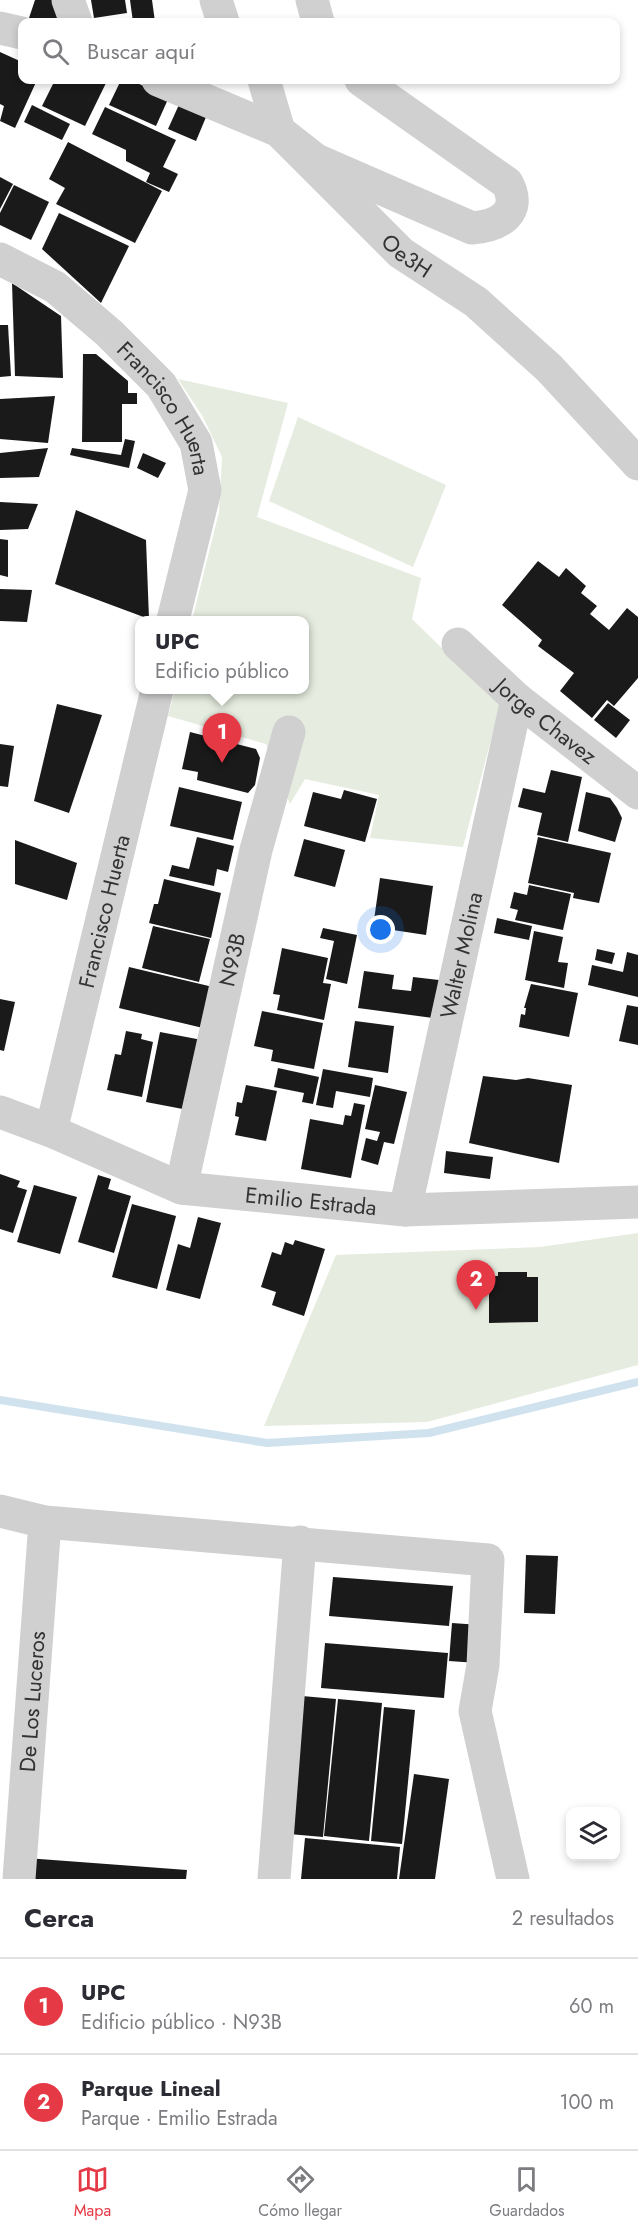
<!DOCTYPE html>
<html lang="es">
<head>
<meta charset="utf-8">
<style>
  :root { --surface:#fff; --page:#f2f2f3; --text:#2b2b33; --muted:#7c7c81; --line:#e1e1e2; --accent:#e63946 }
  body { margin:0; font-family:Jost,sans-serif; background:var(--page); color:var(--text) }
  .controls { position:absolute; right:18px; bottom:18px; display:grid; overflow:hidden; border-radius:12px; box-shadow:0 3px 9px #0003 }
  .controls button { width:54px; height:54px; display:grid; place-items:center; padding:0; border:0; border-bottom:2px solid var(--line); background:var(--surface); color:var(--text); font:30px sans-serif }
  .you { position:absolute; left:381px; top:930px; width:21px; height:21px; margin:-15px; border:4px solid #fff; border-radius:50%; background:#1a73e8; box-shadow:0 0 0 9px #1a73e833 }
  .badge { display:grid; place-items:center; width:39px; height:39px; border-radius:50%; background:var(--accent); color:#fff; font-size:20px; font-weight:700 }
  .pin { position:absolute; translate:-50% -50px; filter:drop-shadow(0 2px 3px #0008) }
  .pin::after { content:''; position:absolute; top:32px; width:21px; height:18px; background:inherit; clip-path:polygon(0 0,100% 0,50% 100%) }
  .popup { position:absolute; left:135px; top:616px; width:174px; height:78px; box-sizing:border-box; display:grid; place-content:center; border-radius:12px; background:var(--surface); filter:drop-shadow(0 2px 4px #0005); font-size:20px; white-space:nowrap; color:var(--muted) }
  .popup b { font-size:22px; color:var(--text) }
  .popup::after { content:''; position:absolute; left:50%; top:100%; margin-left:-12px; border:12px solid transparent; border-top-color:var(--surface) }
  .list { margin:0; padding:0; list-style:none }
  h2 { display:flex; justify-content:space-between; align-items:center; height:78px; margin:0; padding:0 24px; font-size:26px }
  h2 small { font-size:20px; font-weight:400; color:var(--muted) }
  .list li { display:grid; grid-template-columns:39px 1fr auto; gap:18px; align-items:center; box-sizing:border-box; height:96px; padding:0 24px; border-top:2px solid var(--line) }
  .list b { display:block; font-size:22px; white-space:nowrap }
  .list p { margin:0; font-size:20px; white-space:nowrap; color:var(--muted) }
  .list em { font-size:20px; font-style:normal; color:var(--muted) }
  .icon { flex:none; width:33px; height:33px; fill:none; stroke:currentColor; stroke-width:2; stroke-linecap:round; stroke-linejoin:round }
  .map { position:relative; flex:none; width:638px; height:1879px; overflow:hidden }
  .search { position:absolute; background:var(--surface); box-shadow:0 3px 9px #0003; left:18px; right:18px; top:18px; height:66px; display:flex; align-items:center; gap:15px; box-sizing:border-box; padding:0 21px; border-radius:12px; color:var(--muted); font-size:22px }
  .sheet { height:270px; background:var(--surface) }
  nav { display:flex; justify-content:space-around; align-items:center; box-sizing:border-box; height:84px; border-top:2px solid var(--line); background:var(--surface); font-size:16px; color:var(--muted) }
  nav a { display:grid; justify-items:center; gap:3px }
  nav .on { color:var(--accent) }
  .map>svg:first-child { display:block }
  .green { fill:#e6ecdf }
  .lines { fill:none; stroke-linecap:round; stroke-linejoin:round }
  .stream { stroke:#cfe2ee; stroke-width:8 }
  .building { fill:#1a1a1a }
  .minor { stroke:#d0d0d0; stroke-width:33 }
  .labels { text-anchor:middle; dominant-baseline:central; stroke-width:6; stroke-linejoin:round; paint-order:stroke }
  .street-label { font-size:22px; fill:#333; stroke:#fff }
</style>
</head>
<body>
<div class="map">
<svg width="638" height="1879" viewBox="0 0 638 1879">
  <rect width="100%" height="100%" fill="#fff"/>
  <g class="green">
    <path d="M178,379L288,403L257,517L421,578L412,619L500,705L463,847L370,838L379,795L305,779L290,804L266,744L168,716L175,690H304V620H192L219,512L222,457L203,417Z"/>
    <path d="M298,417L446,485L413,567L269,501Z"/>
    <path d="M638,1233V1365L427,1422L264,1426L336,1255L540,1247Z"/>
  </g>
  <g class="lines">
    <path class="stream" d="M0,1400L267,1443L429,1433L638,1382"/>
  </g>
  <g class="building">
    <path d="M35,0H61L62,22L28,21Z"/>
    <path d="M91,0H125L127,13L94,18Z"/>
    <path d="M130,0H152L155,22H133Z"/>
    <path d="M0,52L22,62V80H37L15,128L0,121L4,106L0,104Z"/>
    <path d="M55,80H98L106,83L85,126L42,106Z"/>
    <path d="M121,80H130L169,97L156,126L109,105Z"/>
    <path d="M182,98L209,110L196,141L168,129Z"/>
    <path d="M32,105L70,124L62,140L24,122Z"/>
    <path d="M105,107L176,140L163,167L178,174L169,192L146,182L150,173L126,161V150L92,134Z"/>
    <path d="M68,142L162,191L135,243L56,204L65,188L49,179Z"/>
    <path d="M0,177L13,184L0,209Z"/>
    <path d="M14,185L49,202L31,240L0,225V213Z"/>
    <path d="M59,213L129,246L101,303L42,249Z"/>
    <path d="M12,283L61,316L63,378L15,376Z"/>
    <path d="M0,325H8L11,376L0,377Z"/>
    <path d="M83,354H96L128,381V393H137V404H122V442H82Z"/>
    <path d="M55,396L48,443L0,439V399Z"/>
    <path d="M125,439L135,441L129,468L70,455L72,448L121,455Z"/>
    <path d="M48,448L39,477L0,478V453Z"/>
    <path d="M143,453L166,463L158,478L137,468Z"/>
    <path d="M0,502L38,504L28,529L0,530Z"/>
    <path d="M76,510L146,540L149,619L55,584Z"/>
    <path d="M0,539L8,540V577L0,575Z"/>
    <path d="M538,561L559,577L566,568L586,586L581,593L597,606L590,614L609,630L627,608L638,617V678L614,706L607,700L592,718L560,691L574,673L538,646L542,640L502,605Z"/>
    <path d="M0,589L32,590L27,622L0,621Z"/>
    <path d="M608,703L630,720L616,738L594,720Z"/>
    <path d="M57,704L102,715L69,813L34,801Z"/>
    <path d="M190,732L256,749L260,758L255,785L248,793L197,780L198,772L182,769Z"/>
    <path d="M0,744L14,746L8,787L0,786Z"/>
    <path d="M551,770L582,777L568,842L537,835L542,813L518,807L523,788L545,793Z"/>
    <path d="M179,787L242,802L233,840L170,826Z"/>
    <path d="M344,790L377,799L365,842L304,826L313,792L341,799Z"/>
    <path d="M586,792L610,798L617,808L622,818L615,842L578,831Z"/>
    <path d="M197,837L234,846L228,872L217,869L214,886L169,876L172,865L189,869Z"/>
    <path d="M538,837L611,853L599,903L573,898L574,893L528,883Z"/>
    <path d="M304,839L345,850L335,887L294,876Z"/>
    <path d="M15,840L77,863L67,900L15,884Z"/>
    <path d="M380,878L433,886L426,935L373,927Z"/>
    <path d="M164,879L221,893L211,938L149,923L154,904H158Z"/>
    <path d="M529,885L571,894L563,930L515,920L518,910L510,908L514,892L527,895Z"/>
    <path d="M497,918L532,926L529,940L494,933Z"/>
    <path d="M153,926L210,939L199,982L142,968Z"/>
    <path d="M323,928L357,935L347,984L326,979L334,941L320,938Z"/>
    <path d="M534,931L563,937L558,962L568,963L564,988L525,980Z"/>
    <path d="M282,948L328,958L323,983L331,984L324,1020L277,1010L280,995L273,994Z"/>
    <path d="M597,949L615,953L612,964L595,960Z"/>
    <path d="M627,952L638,955V997L588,985L592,965L623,972Z"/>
    <path d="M129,967L213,987L203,1028L119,1008Z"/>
    <path d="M364,971L394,975L392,989L411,991L413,977L439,980L433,1018L358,1008Z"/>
    <path d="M531,984L578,993L569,1037L519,1027L521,1014L525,1015L526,1008H524Z"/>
    <path d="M0,999L15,1002L4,1051L0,1050Z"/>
    <path d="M627,1005L638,1007V1045L619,1041Z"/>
    <path d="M262,1011L323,1023L314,1069L271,1061L273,1050L254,1046Z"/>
    <path d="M355,1021L394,1026L388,1073L348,1067Z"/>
    <path d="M126,1031L142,1034L141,1039L153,1042L142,1097L107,1090L115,1054L121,1055Z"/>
    <path d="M160,1032L202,1040L188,1110L146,1102Z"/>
    <path d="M278,1068L319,1077L313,1104L302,1102L304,1093L274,1087Z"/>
    <path d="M323,1069L373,1078L370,1097L336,1091L333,1108L316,1105Z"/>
    <path d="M483,1076L516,1080L528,1078L572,1085L559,1163L469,1143Z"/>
    <path d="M246,1085L277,1091L266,1141L235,1135L239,1117L235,1116L237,1102L242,1103Z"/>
    <path d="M375,1085L407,1092L394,1144L384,1142L378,1165L361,1160L366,1138L377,1141L380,1132L365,1129Z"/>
    <path d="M354,1103L365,1105L351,1178L301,1169L310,1119L343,1125L345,1115L351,1116Z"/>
    <path d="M446,1151L493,1157L490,1179L444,1173Z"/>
    <path d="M0,1174L20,1181L17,1187L27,1190L13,1233L0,1229Z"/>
    <path d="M98,1175L111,1179L108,1189L131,1196L114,1253L78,1242Z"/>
    <path d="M34,1185L77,1197L60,1254L17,1242Z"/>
    <path d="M132,1204L176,1216L157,1289L112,1277Z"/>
    <path d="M198,1217L221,1223L200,1299L166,1290L178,1244L190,1248Z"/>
    <path d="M295,1240L325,1249L304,1316L272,1305L276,1292L261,1287L272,1252L281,1255L285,1242L293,1245Z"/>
    <path d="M498,1272H527V1277H538V1322L489,1323V1276H498Z"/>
    <path d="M526,1555L558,1556L555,1614L524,1613Z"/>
    <path d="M333,1577L453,1586L449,1626L329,1616Z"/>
    <path d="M452,1623L480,1625L477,1663L449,1661Z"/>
    <path d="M325,1643L448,1653L444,1698L321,1688Z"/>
    <path d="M302,1696L336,1699L323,1837L289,1834Z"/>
    <path d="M338,1699L382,1703L369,1841L324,1836Z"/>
    <path d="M384,1707L415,1710L402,1844L371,1841Z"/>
    <path d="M414,1774L449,1779L435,1879H399Z"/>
    <path d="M305,1838L400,1847L397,1879H301Z"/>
    <path d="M26,1858L187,1870L186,1879H24Z"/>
  </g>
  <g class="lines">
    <g class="minor">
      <path d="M68,0L76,22"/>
      <path d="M216,0L223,22"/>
      <path d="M312,0L318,22"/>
      <path d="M0,28L22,33"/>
      <path id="s1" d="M158,80L279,131L401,253L476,302L549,368L638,464"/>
      <path d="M264,80L279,131L316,160L472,228C500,226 523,212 507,183L361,80"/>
      <path id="s2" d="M0,259L55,287L109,333L161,385L196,443L205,490L173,620"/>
      <path id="s3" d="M458,644L517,699L638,793"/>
      <path id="s4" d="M0,1112L51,1131L181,1188L405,1210L638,1202"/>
      <path id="s5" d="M51,1131L157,690"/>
      <path id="s6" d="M181,1188L256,850L289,732"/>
      <path id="s7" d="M405,1210L517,699"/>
      <path d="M0,1511L45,1522L488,1560L483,1665L475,1711L513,1879"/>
      <path id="s8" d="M19,1879L45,1522"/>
      <path d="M274,1879L300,1542"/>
    </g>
  </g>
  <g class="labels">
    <g class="street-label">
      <text stroke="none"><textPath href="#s1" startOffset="310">Oe3H</textPath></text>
      <text stroke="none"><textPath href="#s2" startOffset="228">Francisco Huerta</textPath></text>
      <text stroke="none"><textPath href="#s3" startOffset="117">Jorge Chavez</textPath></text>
      <text stroke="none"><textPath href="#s5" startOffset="226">Francisco Huerta</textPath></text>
      <text stroke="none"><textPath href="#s7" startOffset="261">Walter Molina</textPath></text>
      <text stroke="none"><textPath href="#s6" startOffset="234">N93B</textPath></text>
      <text stroke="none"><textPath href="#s4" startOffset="327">Emilio Estrada</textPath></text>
      <text stroke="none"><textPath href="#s8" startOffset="178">De Los Luceros</textPath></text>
    </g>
  </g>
</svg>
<div class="controls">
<button><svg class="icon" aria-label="layers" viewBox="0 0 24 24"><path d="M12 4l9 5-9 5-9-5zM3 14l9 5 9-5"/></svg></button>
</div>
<div class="you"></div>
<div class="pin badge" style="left:222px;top:763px">1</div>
<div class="popup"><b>UPC</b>Edificio público</div>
<div class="pin badge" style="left:476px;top:1310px">2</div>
<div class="search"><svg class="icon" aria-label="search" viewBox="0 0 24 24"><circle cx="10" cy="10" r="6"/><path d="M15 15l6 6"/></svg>Buscar aquí</div>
</div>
<section class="sheet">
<h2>Cerca<small>2 resultados</small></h2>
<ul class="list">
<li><span class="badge">1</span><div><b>UPC</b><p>Edificio público · N93B</p></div><em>60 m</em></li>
<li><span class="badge">2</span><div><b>Parque Lineal</b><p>Parque · Emilio Estrada</p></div><em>100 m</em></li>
</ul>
</section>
<nav>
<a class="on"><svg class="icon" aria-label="map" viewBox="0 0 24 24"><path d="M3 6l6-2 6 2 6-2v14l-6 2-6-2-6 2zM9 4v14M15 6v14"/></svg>Mapa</a>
<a><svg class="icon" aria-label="directions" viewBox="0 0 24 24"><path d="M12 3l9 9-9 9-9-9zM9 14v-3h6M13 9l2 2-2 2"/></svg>Cómo llegar</a>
<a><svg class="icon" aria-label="saved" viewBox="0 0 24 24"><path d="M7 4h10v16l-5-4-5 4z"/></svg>Guardados</a>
</nav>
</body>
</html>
